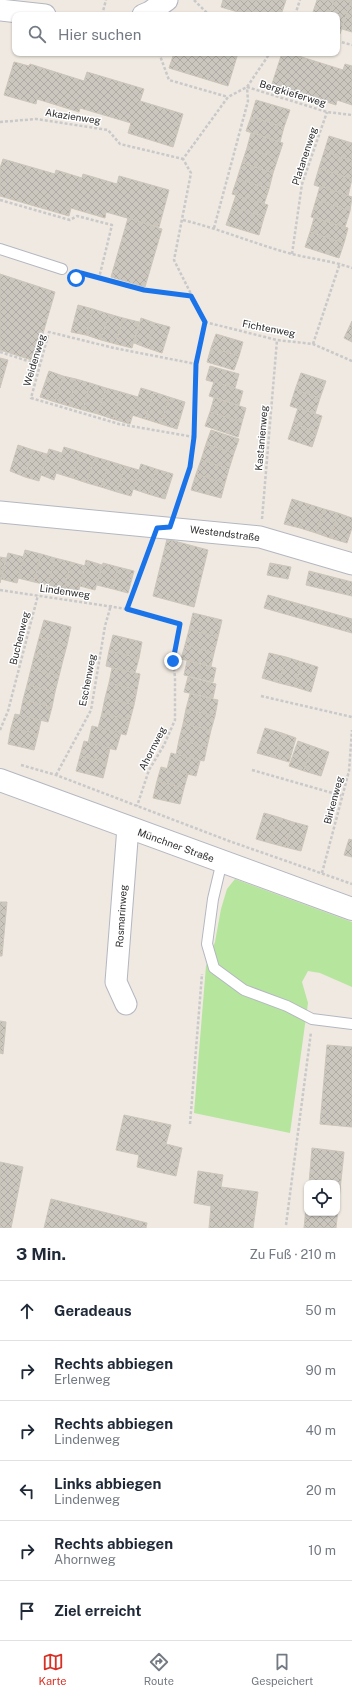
<!DOCTYPE html>
<html lang="de">
<head>
<meta charset="utf-8">
<style>
  :root { --surface:#fff; --page:#f6f6f7; --text:#1f2937; --muted:#747a83; --line:#e0e1e3; --accent:#d93025 }
  body { margin:0; font-family:"Public Sans",sans-serif; background:var(--page); color:var(--text) }
  .controls { position:absolute; right:12px; bottom:12px; display:grid; overflow:hidden; border-radius:8px; box-shadow:0 1px 3px #0004 }
  .controls button { width:36px; height:36px; display:grid; place-items:center; padding:0; border:0; border-bottom:1px solid var(--line); background:var(--surface); color:var(--text); font:20px sans-serif }
  .stop { position:absolute; width:12px; height:12px; margin:-9px; border:3px solid #1a73e8; border-radius:50%; background:#fff }
  .stop.end { background:#1a73e8; border-color:#fff; box-shadow:0 1px 4px #0008 }
  .list { margin:0; padding:0; list-style:none }
  h2 { display:flex; justify-content:space-between; align-items:center; height:52px; margin:0; padding:0 16px; font-size:17px }
  h2 small { font-size:13px; font-weight:400; color:var(--muted) }
  .list li { display:grid; grid-template-columns:26px 1fr auto; gap:12px; align-items:center; box-sizing:border-box; height:60px; padding:0 16px; border-top:1px solid var(--line) }
  .list b { display:block; font-size:15px; white-space:nowrap }
  .list p { margin:0; font-size:13px; white-space:nowrap; color:var(--muted) }
  .list em { font-size:13px; font-style:normal; color:var(--muted) }
  .icon { flex:none; width:22px; height:22px; fill:none; stroke:currentColor; stroke-width:2; stroke-linecap:round; stroke-linejoin:round }
  .map { position:relative; flex:none; width:352px; height:1228px; overflow:hidden }
  .search { position:absolute; background:var(--surface); box-shadow:0 1px 3px #0004; left:12px; right:12px; top:12px; height:44px; display:flex; align-items:center; gap:10px; box-sizing:border-box; padding:0 14px; border-radius:8px; color:var(--muted); font-size:15px }
  .sheet { height:412px; background:var(--surface) }
  nav { display:flex; justify-content:space-around; align-items:center; box-sizing:border-box; height:56px; border-top:1px solid var(--line); background:var(--surface); font-size:11px; color:var(--muted) }
  nav a { display:grid; justify-items:center; gap:2px }
  nav .on { color:var(--accent) }
  .map>svg:first-child { display:block }
  .grass { fill:#b6e59e }
  .building { fill:url(#building-cross-hatch); stroke:#cbc5ba }
  .lines { fill:none; stroke-linecap:round; stroke-linejoin:round }
  .service-casing { stroke:#b4b7c1; stroke-width:12 }
  .minor-casing { stroke:#b4b7c1; stroke-width:23 }
  .tertiary-casing { stroke:#b4b7c1; stroke-width:24 }
  .path { stroke:#c9c9c9; stroke-width:2.5; stroke-dasharray:3 2; stroke-linecap:butt }
  .service { stroke:#fff; stroke-width:10 }
  .minor { stroke:#fff; stroke-width:21 }
  .tertiary { stroke:#fff; stroke-width:22 }
  .route { stroke:#1a73e8; stroke-width:5 }
  .labels { text-anchor:middle; dominant-baseline:central; stroke-width:3; stroke-linejoin:round; paint-order:stroke }
  .street-label { font-size:10px; fill:#2e2e2e; stroke:#fff }
</style>
</head>
<body>
<div class="map">
<svg width="352" height="1228" viewBox="0 0 352 1228">
  <defs>
    <pattern id="building-cross-hatch" width="8" height="8" patternUnits="userSpaceOnUse"><rect width="8" height="8" fill="#cbc7bf"/><path d="M0 0l8 8M0 8l8-8" fill="none" stroke="#afaba4"/></pattern>
  </defs>
  <rect width="100%" height="100%" fill="#efe9e1"/>
  <path class="grass" d="M235,879L352,922V987L320,973L308,971L302,982L308,1003L290,1133L194,1113L206,966L215,942L221,909L227,889Z"/>
  <g class="building">
    <path d="M223,0H286L281,15H268L253,11L252,15H248L221,7Z"/>
    <path d="M317,0H334L329,15H312Z"/>
    <path d="M334,0H351L340,34L337,33V15H329Z"/>
    <path d="M351,0H352V32L342,29Z"/>
    <path d="M174,53H238L228,86L169,68Z"/>
    <path d="M282,53H289L343,70L345,64L352,66V105L337,100L336,105L272,84Z"/>
    <path d="M14,62L29,66L30,64L84,81L87,72L144,89L140,101L183,114L173,147L128,133L131,123L80,108L79,112L37,99L36,104L4,95Z"/>
    <path d="M256,100L290,110L284,127L251,117Z"/>
    <path d="M251,117L284,127L280,142L246,131Z"/>
    <path d="M251,133L283,143L278,158L247,148Z"/>
    <path d="M329,136L352,143V161L324,152Z"/>
    <path d="M247,148L278,158L273,173L242,163Z"/>
    <path d="M324,152L352,161V179L319,168Z"/>
    <path d="M3,159L55,174L56,170L82,178L83,174L117,184L119,176L169,190L159,227L106,212L105,218L71,208L69,216L0,196V168Z"/>
    <path d="M242,163L273,173L269,189L237,179Z"/>
    <path d="M319,168L352,179L348,196L314,185Z"/>
    <path d="M237,179L269,189L264,204L232,194Z"/>
    <path d="M320,186L352,197L350,211L316,200Z"/>
    <path d="M236,195L268,205L264,217L232,207Z"/>
    <path d="M316,200L350,211L345,227L311,217Z"/>
    <path d="M232,207L264,217L259,235L226,225Z"/>
    <path d="M128,218L162,229L145,287L111,277Z"/>
    <path d="M314,218L348,228L344,243L310,232Z"/>
    <path d="M310,232L344,243L339,258L305,247Z"/>
    <path d="M0,274L55,292L35,361L0,350Z"/>
    <path d="M78,305L93,309L86,335L71,332Z"/>
    <path d="M93,309L109,314L101,340L86,335Z"/>
    <path d="M109,314L123,318L116,344L101,340Z"/>
    <path d="M123,318L139,322L132,348L116,344Z"/>
    <path d="M141,318L155,323L147,348L134,343Z"/>
    <path d="M352,321V342L344,338Z"/>
    <path d="M155,323L170,327L162,353L147,348Z"/>
    <path d="M216,334L243,342L239,356L211,348Z"/>
    <path d="M211,348L239,356L234,370L207,362Z"/>
    <path d="M0,358L8,360L0,388Z"/>
    <path d="M210,366L239,374L235,388L206,380Z"/>
    <path d="M49,371L63,376L55,402L40,397Z"/>
    <path d="M301,373L326,381L320,398L295,390Z"/>
    <path d="M63,376L76,379L69,406L55,402Z"/>
    <path d="M76,379L90,383L83,410L69,406Z"/>
    <path d="M214,382L243,391L239,405L209,396Z"/>
    <path d="M90,383L106,388L98,414L83,410Z"/>
    <path d="M106,388L121,392L113,419L98,414Z"/>
    <path d="M141,388L154,392L145,419L132,415Z"/>
    <path d="M295,390L320,398L315,414L290,406Z"/>
    <path d="M121,392L138,397L130,424L113,419Z"/>
    <path d="M154,392L169,397L161,424L145,419Z"/>
    <path d="M169,397L185,402L177,429L161,424Z"/>
    <path d="M214,398L246,408L242,422L210,412Z"/>
    <path d="M298,408L322,416L317,432L293,424Z"/>
    <path d="M210,412L242,422L238,437L205,426Z"/>
    <path d="M293,424L317,432L312,447L288,439Z"/>
    <path d="M211,430L239,439L234,453L206,444Z"/>
    <path d="M206,444L234,453L229,469L201,460Z"/>
    <path d="M18,445L33,450L25,477L10,471Z"/>
    <path d="M64,447L80,452L72,478L56,473Z"/>
    <path d="M49,449L62,453L54,480L41,475Z"/>
    <path d="M33,450L47,454L39,481L25,477Z"/>
    <path d="M80,452L95,457L87,483L72,478Z"/>
    <path d="M95,457L109,461L101,487L87,483Z"/>
    <path d="M201,460L229,469L225,483L196,474Z"/>
    <path d="M109,461L125,466L117,492L101,487Z"/>
    <path d="M141,464L156,469L148,494L133,489Z"/>
    <path d="M125,466L139,470L131,496L117,492Z"/>
    <path d="M156,469L173,474L165,499L148,494Z"/>
    <path d="M196,474L225,483L221,498L191,490Z"/>
    <path d="M292,499L308,504L300,528L284,524Z"/>
    <path d="M308,504L324,509L316,533L300,528Z"/>
    <path d="M324,509L338,513L330,538L316,533Z"/>
    <path d="M338,513L352,518V528L347,543L330,538Z"/>
    <path d="M167,539L208,550L194,607L153,596Z"/>
    <path d="M25,550L41,554L34,582L18,578Z"/>
    <path d="M8,553L24,557L17,583L1,579Z"/>
    <path d="M41,554L55,558L48,585L34,582Z"/>
    <path d="M0,557L6,558L0,583Z"/>
    <path d="M55,558L71,562L64,590L48,585Z"/>
    <path d="M86,560L102,565L95,590L80,586Z"/>
    <path d="M71,562L85,566L78,593L64,590Z"/>
    <path d="M103,563L118,567L113,589L97,585Z"/>
    <path d="M270,563L291,567L288,579L267,575Z"/>
    <path d="M118,567L134,571L128,593L113,589Z"/>
    <path d="M309,571L352,582V596L306,585Z"/>
    <path d="M268,595L352,619V633L264,608Z"/>
    <path d="M193,613L222,620L218,637L189,630Z"/>
    <path d="M44,620L71,627L67,645L39,638Z"/>
    <path d="M189,630L218,637L214,653L185,645Z"/>
    <path d="M113,635L142,642L139,658L109,651Z"/>
    <path d="M39,638L67,645L63,660L35,653Z"/>
    <path d="M185,645L214,653L211,666L181,659Z"/>
    <path d="M109,651L139,658L135,673L106,666Z"/>
    <path d="M35,653L63,660L59,676L31,669Z"/>
    <path d="M269,653L286,657L279,683L262,678Z"/>
    <path d="M286,657L302,662L295,687L279,683Z"/>
    <path d="M187,661L216,668L213,682L184,675Z"/>
    <path d="M302,662L318,667L311,692L295,687Z"/>
    <path d="M112,668L140,674L137,690L109,683Z"/>
    <path d="M31,669L59,676L55,692L27,685Z"/>
    <path d="M188,677L216,684L213,698L184,692Z"/>
    <path d="M109,683L137,690L134,705L105,698Z"/>
    <path d="M27,685L55,692L52,707L23,700Z"/>
    <path d="M190,694L218,700L215,716L186,709Z"/>
    <path d="M105,698L134,705L130,720L102,713Z"/>
    <path d="M23,700L52,707L48,722L20,715Z"/>
    <path d="M186,709L215,716L211,730L183,724Z"/>
    <path d="M102,713L130,720L126,735L98,728Z"/>
    <path d="M15,714L41,720L38,734L11,728Z"/>
    <path d="M183,724L211,730L207,747L179,740Z"/>
    <path d="M92,726L121,733L116,750L88,743Z"/>
    <path d="M11,728L38,734L34,750L8,744Z"/>
    <path d="M265,728L282,733L275,758L257,753Z"/>
    <path d="M282,733L296,738L289,762L275,758Z"/>
    <path d="M179,740L207,747L204,761L176,755Z"/>
    <path d="M84,741L110,748L107,762L80,756Z"/>
    <path d="M298,741L312,746L304,771L289,766Z"/>
    <path d="M312,746L329,752L321,776L304,771Z"/>
    <path d="M171,753L200,761L196,776L167,769Z"/>
    <path d="M80,756L107,762L103,778L76,771Z"/>
    <path d="M161,767L188,774L184,788L157,781Z"/>
    <path d="M157,781L184,788L180,804L153,798Z"/>
    <path d="M264,813L278,817L270,843L256,839Z"/>
    <path d="M278,817L293,822L285,847L270,843Z"/>
    <path d="M293,822L308,826L301,851L285,847Z"/>
    <path d="M349,839L352,840V857L344,855Z"/>
    <path d="M0,902H7L2,956H0Z"/>
    <path d="M0,1021L6,1022L3,1054L0,1053Z"/>
    <path d="M327,1045L352,1047V1127L320,1124Z"/>
    <path d="M124,1115L171,1125L166,1144L182,1148L176,1176L137,1167L139,1155L116,1150Z"/>
    <path d="M312,1148L344,1152L336,1228H304L307,1197V1213H337V1183H309Z"/>
    <path d="M0,1162L23,1167L11,1228H0Z"/>
    <path d="M198,1171L223,1175L221,1187L258,1192L253,1228H209L211,1206L194,1203Z"/>
    <path d="M51,1199L147,1223L146,1228H44Z"/>
  </g>
  <g class="lines">
    <defs>
      <g id="service">
        <path d="M0,249L62,269"/>
        <path d="M222,861L213,899L207,944L214,968L244,990L287,1006L312,1019L352,1024"/>
      </g>
      <g id="minor">
        <path d="M0,10L45,15"/>
        <path d="M143,15L150,12L167,0"/>
        <path d="M0,512L260,537L352,564"/>
        <path d="M126,1004L116,982L128,827"/>
      </g>
      <path id="tertiary" d="M0,780L352,909"/>
    </defs>
    <use href="#service" class="service-casing"/>
    <use href="#minor" class="minor-casing"/>
    <use href="#tertiary" class="tertiary-casing"/>
    <g class="path">
      <path d="M194,0L206,12L214,15"/>
      <path d="M102,15L106,0"/>
      <path d="M295,15L300,0"/>
      <path d="M337,41L352,45"/>
      <path d="M159,53L169,80L228,97"/>
      <path d="M247,87L327,112L352,115"/>
      <path d="M0,122L36,119L108,130L120,144L183,159"/>
      <path d="M0,200L70,220L77,216L112,225L99,278"/>
      <path d="M183,220C220,229 255,244 292,254C312,259 333,261 352,268"/>
      <path d="M214,228L248,101L247,87"/>
      <path d="M292,254L302,184L327,112"/>
      <path d="M73,276L76,278L81,273L144,290L191,296"/>
      <path d="M205,322L277,340L313,344L352,361"/>
      <path d="M313,344L340,263"/>
      <path d="M0,352L40,365"/>
      <path d="M194,437L119,424L31,398L49,332L114,348L196,364"/>
      <path d="M176,511L191,467L194,437L196,364L205,322L174,260L191,173L183,159L228,97L247,87L270,53"/>
      <path d="M262,519L277,340"/>
      <path d="M0,590L127,609L150,545"/>
      <path d="M127,609L180,624L173,661L175,677V720L164,745L149,770L137,806"/>
      <path d="M261,696L352,717"/>
      <path d="M0,730L8,711L38,595"/>
      <path d="M21,765L56,775L229,841L352,884"/>
      <path d="M252,770L343,796"/>
      <path d="M56,775L91,710L105,626L111,605"/>
      <path d="M322,873L349,771L352,730"/>
      <path d="M190,1124L202,974"/>
      <path d="M286,1225L311,1032"/>
    </g>
    <use href="#service" class="service"/>
    <use href="#minor" class="minor"/>
    <use href="#tertiary" class="tertiary"/>
  </g>
  <g class="lines">
    <path class="route" d="M76,278L81,273L144,290L191,296L205,322L196,364L194,437L190,467L170,527L157,528L127,609L180,624L173,661"/>
  </g>
  <g class="labels">
    <g class="street-label">
      <text transform="translate(293 93) rotate(17)">Bergkieferweg</text>
      <text transform="translate(73 116) rotate(9)">Akazienweg</text>
      <text transform="translate(304 156) rotate(-72)">Platanenweg</text>
      <text transform="translate(269 328) rotate(11)">Fichtenweg</text>
      <text transform="translate(34 360) rotate(-73)">Weidenweg</text>
      <text transform="translate(261 438) rotate(-85)">Kastanienweg</text>
      <text transform="translate(225 533) rotate(7)">Westendstraße</text>
      <text transform="translate(65 591) rotate(8)">Lindenweg</text>
      <text transform="translate(19 638) rotate(-76)">Buchenweg</text>
      <text transform="translate(87 680) rotate(-79)">Eschenweg</text>
      <text transform="translate(152 748) rotate(-63)">Ahornweg</text>
      <text transform="translate(333 800) rotate(-75)">Birkenweg</text>
      <text transform="translate(176 845) rotate(20)">Münchner Straße</text>
      <text transform="translate(121 916) rotate(-86)">Rosmarinweg</text>
    </g>
  </g>
</svg>
<div class="controls">
<button><svg class="icon" aria-label="locate" viewBox="0 0 24 24"><circle cx="12" cy="12" r="6"/><path d="M12 2v4M12 18v4M2 12h4M18 12h4"/></svg></button>
</div>
<div class="stop" style="left:76px;top:278px"></div>
<div class="stop end" style="left:173px;top:661px"></div>
<div class="search"><svg class="icon" aria-label="search" viewBox="0 0 24 24"><circle cx="10" cy="10" r="6"/><path d="M15 15l6 6"/></svg>Hier suchen</div>
</div>
<section class="sheet">
<h2>3 Min.<small>Zu Fuß · 210 m</small></h2>
<ul class="list">
<li><svg class="icon" aria-label="ahead" viewBox="0 0 24 24"><path d="M12 20V5M6 11l6-6 6 6"/></svg><div><b>Geradeaus</b></div><em>50 m</em></li>
<li><svg class="icon" aria-label="right" viewBox="0 0 24 24"><path d="M7 20v-9h11M14 6l5 5-5 5"/></svg><div><b>Rechts abbiegen</b><p>Erlenweg</p></div><em>90 m</em></li>
<li><svg class="icon" aria-label="right" viewBox="0 0 24 24"><path d="M7 20v-9h11M14 6l5 5-5 5"/></svg><div><b>Rechts abbiegen</b><p>Lindenweg</p></div><em>40 m</em></li>
<li><svg class="icon" aria-label="left" viewBox="0 0 24 24"><path d="M17 20v-9H6M10 6l-5 5 5 5"/></svg><div><b>Links abbiegen</b><p>Lindenweg</p></div><em>20 m</em></li>
<li><svg class="icon" aria-label="right" viewBox="0 0 24 24"><path d="M7 20v-9h11M14 6l5 5-5 5"/></svg><div><b>Rechts abbiegen</b><p>Ahornweg</p></div><em>10 m</em></li>
<li><svg class="icon" aria-label="arrive" viewBox="0 0 24 24"><path d="M6 21V4h12l-3 4 3 4H6"/></svg><div><b>Ziel erreicht</b></div></li>
</ul>
</section>
<nav>
<a class="on"><svg class="icon" aria-label="map" viewBox="0 0 24 24"><path d="M3 6l6-2 6 2 6-2v14l-6 2-6-2-6 2zM9 4v14M15 6v14"/></svg>Karte</a>
<a><svg class="icon" aria-label="directions" viewBox="0 0 24 24"><path d="M12 3l9 9-9 9-9-9zM9 14v-3h6M13 9l2 2-2 2"/></svg>Route</a>
<a><svg class="icon" aria-label="saved" viewBox="0 0 24 24"><path d="M7 4h10v16l-5-4-5 4z"/></svg>Gespeichert</a>
</nav>
</body>
</html>
